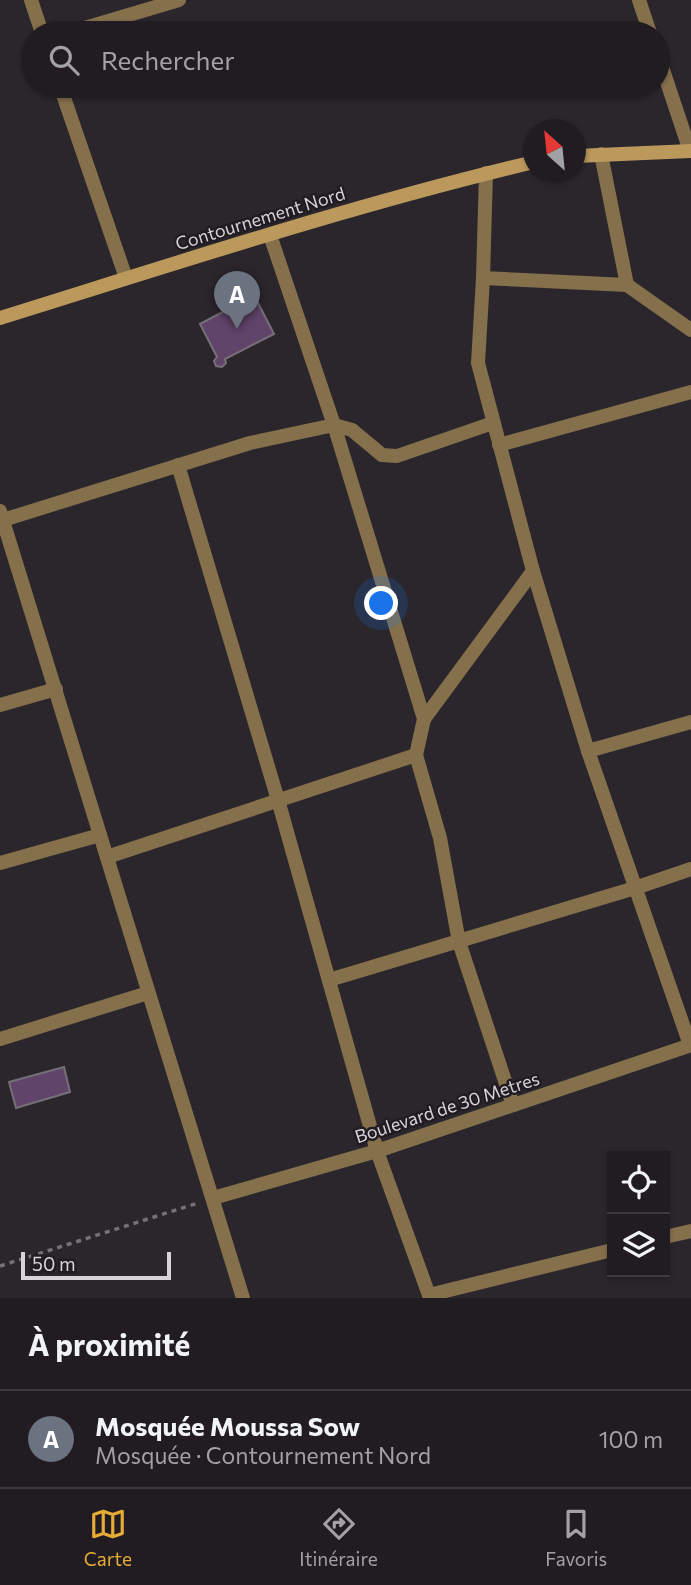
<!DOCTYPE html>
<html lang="fr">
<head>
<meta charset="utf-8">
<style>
  :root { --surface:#201c21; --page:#2d292e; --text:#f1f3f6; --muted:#a2a1a5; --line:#3d3a3f; --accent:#e6ac36 }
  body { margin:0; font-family:Commissioner,sans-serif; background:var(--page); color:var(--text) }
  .controls { position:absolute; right:21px; bottom:21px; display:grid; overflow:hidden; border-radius:0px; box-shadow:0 2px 5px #0004 }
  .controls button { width:63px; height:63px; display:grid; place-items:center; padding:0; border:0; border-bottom:2px solid var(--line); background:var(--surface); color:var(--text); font:35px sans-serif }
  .compass { position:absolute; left:523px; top:119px; width:63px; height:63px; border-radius:50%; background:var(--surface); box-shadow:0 2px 5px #0004; rotate:333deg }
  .scale { position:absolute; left:21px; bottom:18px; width:150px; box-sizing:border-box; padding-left:7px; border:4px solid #d7d3d8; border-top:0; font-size:19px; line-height:24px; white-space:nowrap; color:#d7d3d8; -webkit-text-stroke:5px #211c22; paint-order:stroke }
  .you { position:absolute; left:382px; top:604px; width:24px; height:24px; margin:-18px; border:5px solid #fff; border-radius:50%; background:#1a73e8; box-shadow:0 0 0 10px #1a73e833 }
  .badge { display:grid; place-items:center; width:46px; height:46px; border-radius:50%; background:var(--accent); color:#fff; font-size:23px; font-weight:700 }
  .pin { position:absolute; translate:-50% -58px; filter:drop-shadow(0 2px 4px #0008) }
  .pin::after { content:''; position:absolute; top:37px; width:24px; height:21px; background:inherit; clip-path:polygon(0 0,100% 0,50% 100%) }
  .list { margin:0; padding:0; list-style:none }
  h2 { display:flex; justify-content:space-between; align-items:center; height:91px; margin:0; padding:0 28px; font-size:30px }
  h2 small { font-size:23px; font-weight:400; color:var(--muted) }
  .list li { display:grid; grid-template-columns:46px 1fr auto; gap:21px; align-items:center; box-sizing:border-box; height:98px; padding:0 28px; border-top:2px solid var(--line) }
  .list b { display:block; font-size:26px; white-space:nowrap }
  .list p { margin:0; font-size:23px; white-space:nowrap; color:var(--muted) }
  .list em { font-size:23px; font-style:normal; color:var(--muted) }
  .icon { flex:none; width:38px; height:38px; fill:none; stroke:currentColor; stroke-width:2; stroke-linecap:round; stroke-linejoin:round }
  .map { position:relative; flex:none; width:691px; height:1298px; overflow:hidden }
  .search { position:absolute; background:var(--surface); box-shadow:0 2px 5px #0004; left:21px; right:21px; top:21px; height:77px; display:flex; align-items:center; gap:18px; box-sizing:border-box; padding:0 24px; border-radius:38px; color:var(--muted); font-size:26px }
  .sheet { height:189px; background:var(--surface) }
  nav { display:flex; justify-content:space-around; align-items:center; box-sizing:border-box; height:98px; border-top:2px solid var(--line); background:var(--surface); font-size:19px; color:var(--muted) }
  nav a { display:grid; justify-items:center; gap:4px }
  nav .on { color:var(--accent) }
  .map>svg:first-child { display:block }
  .building { fill:#61446a; stroke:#756f77; stroke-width:2 }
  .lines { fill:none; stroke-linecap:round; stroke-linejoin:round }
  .path { stroke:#767177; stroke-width:3.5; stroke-dasharray:5 5; stroke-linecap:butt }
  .street { stroke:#85704c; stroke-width:14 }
  .secondary { stroke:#bb995d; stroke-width:14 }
  .labels { text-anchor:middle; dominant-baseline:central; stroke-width:5; stroke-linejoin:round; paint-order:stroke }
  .street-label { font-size:18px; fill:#d7d3d8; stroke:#211c22 }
</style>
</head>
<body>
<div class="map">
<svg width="691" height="1298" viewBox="0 0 691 1298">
  <rect width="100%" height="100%" fill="#2b262c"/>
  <g class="building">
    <path d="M254,295L274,334L225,359L226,363L222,367L216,366L214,361L217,357L200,324Z"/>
    <path d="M64,1067L70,1092L16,1108L9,1082Z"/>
  </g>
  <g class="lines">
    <path class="path" d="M0,1266L198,1203"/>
    <g class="street">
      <path d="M31,0L42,33"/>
      <path d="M639,0L650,33"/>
      <path d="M68,33L179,0"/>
      <path d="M658,55L690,151"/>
      <path d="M60,86L126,278"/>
      <path d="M601,154L627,285"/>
      <path d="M486,173L483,278L478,363L533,571L588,751L690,1045"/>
      <path d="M483,278L627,285L691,330"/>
      <path d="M499,445L691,392"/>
      <path d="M178,465L278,800L377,1151L430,1298"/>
      <path d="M0,511L243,1298"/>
      <path d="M3,520L250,443L334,425L352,430L382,455L397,456L493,423"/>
      <path d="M0,705L56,689"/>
      <path d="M424,719L533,571"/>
      <path d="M588,751L691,722"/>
      <path d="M416,755L440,838L459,942L513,1105"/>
      <path d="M107,857L416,755L424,719L334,425L270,235"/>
      <path d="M0,863L100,835"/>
      <path d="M329,980L635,888L691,869"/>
      <path d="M0,1039L148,993"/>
      <path d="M213,1198L377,1151L691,1045"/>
      <path d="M665,1237L691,1231"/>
      <path d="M429,1295L612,1250"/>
    </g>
    <g class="secondary">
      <path d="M576,156L691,151"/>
      <path d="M0,318C177,263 353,205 534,162"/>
    </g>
  </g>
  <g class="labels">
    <g class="street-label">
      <text transform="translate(260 218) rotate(-17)">Contournement Nord</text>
      <text transform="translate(447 1107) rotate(-18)">Boulevard de 30 Metres</text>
    </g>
  </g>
</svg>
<div class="controls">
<button><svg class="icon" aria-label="locate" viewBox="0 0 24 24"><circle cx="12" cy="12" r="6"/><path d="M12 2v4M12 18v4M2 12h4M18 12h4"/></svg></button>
<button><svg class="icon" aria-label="layers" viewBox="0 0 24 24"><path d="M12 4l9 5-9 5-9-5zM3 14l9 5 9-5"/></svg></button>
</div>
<svg class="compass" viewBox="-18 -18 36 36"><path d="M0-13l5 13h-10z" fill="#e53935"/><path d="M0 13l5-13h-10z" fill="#a2a1a5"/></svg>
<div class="scale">50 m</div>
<div class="you"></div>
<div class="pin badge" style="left:237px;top:329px;background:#6b7280">A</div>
<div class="search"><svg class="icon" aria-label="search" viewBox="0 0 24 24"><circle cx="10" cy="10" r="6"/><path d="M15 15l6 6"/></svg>Rechercher</div>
</div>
<section class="sheet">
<h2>À proximité<small></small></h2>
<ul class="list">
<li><span class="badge" style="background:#6b7280">A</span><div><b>Mosquée Moussa Sow</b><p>Mosquée · Contournement Nord</p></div><em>100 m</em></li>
</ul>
</section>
<nav>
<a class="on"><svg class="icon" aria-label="map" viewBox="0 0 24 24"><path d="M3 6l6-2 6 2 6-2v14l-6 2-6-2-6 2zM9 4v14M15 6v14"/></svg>Carte</a>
<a><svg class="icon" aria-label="directions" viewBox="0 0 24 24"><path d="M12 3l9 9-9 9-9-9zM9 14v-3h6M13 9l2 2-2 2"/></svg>Itinéraire</a>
<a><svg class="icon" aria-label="saved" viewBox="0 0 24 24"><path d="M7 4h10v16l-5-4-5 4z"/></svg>Favoris</a>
</nav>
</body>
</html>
